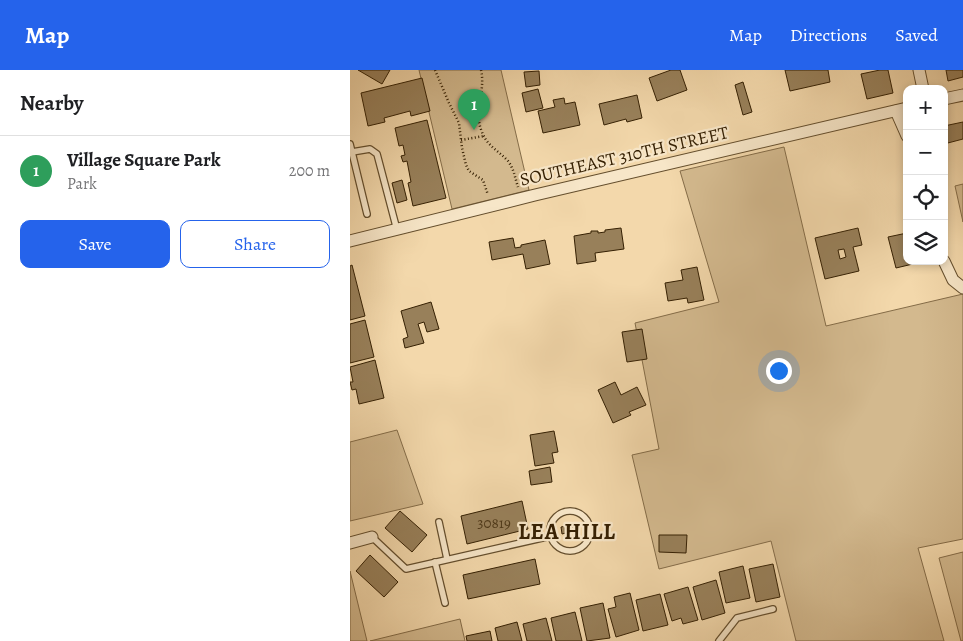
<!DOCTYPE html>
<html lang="en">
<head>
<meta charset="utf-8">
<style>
  :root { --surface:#fff; --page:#f2f2f2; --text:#202124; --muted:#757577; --line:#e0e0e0; --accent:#2563eb }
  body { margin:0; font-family:Alegreya,serif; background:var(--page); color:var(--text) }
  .controls { position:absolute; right:15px; top:15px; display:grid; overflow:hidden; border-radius:10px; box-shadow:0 2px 8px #0003 }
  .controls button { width:45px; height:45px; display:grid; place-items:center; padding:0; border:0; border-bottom:1px solid var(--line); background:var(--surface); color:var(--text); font:25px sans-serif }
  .you { position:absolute; left:428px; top:300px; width:18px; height:18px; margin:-12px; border:4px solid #fff; border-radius:50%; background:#1a73e8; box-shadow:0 0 0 8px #1a73e833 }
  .badge { display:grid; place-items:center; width:32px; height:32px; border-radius:50%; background:var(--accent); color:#fff; font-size:16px; font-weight:700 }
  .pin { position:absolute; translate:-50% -41px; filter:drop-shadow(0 1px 2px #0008) }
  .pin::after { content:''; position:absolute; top:26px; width:18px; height:15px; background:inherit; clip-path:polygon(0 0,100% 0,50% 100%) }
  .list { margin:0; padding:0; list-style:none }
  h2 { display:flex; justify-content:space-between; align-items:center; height:65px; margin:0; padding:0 20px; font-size:21px }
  h2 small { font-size:16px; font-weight:400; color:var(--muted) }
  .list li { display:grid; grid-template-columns:32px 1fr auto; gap:15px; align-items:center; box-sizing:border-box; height:70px; padding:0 20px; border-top:1px solid var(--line) }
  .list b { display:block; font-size:19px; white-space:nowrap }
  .list p { margin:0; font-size:16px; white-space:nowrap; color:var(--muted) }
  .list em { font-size:16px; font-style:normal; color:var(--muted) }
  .actions { display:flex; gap:10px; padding:15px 20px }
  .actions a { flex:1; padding:11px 0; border:1px solid var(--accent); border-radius:10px; text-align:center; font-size:18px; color:var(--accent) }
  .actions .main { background:var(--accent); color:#fff }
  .icon { flex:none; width:28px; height:28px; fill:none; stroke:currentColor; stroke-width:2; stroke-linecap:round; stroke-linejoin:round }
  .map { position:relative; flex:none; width:613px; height:571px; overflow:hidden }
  header { display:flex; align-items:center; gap:30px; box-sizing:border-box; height:70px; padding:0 25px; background:var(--accent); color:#fff }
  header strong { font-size:24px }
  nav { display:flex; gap:28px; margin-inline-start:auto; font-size:18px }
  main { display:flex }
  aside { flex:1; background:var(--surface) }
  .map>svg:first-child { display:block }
  .green { fill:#d3b98e; stroke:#846c48 }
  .building { fill:#98805a; stroke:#352003; fill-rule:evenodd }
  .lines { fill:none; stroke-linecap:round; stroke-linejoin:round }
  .lane-casing { stroke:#644e2d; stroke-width:8 }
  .street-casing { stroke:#644e2d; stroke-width:13 }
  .path { stroke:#352003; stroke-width:2.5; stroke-dasharray:1 2.5; stroke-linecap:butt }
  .lane { stroke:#f7e6c8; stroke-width:5.5 }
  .street { stroke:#f7e6c8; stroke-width:11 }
  .labels { text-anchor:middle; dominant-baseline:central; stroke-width:4.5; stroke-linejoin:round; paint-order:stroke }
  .number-label { font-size:15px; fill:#4e3819 }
  .street-label { font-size:18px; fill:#352003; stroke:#f7e6c8 }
  .district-label { font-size:22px; font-weight:bold; letter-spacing:1px; fill:#352003; stroke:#f7e6c8 }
</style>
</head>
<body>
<header>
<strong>Map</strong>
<nav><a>Map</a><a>Directions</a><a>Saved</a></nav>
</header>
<main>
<aside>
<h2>Nearby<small></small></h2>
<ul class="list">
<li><span class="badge" style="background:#2e9e5b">1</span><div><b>Village Square Park</b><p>Park</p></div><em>200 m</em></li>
</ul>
<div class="actions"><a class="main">Save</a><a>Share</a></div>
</aside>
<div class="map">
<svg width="613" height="571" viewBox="0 0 613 571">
  <rect width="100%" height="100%" fill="#f3d8ab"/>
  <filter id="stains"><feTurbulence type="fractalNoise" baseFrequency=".004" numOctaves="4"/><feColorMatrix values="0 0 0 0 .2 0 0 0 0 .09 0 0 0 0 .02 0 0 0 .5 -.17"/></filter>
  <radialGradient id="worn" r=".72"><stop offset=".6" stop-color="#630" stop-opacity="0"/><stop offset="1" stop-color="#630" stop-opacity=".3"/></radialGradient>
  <g class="green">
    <path d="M69,0H151L179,120L102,139Z"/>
    <path d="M434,77L476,256L613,224V469L568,478L594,571H446L421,471L309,499L282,385L309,379L285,253L369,232L330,101Z"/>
    <path d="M613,114V152L605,116Z"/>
    <path d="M47,360L73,434L0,451V372Z"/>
    <path d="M613,482V571H611L589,488Z"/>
    <path d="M0,501L17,571H0Z"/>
    <path d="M110,549L115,571H20Z"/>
  </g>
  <g class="building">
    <path d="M8,0H40L32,14Z"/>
    <path d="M321,0H330L337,20L307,31L299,8Z"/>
    <path d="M435,0H478L480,12L440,21Z"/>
    <path d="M530,0H538L543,23L517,29L511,4Z"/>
    <path d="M596,0H613V7L598,11Z"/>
    <path d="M189,1L190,15L176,17L174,2Z"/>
    <path d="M72,8L80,41L61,46L60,41L34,48L35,52L18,56L11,23Z"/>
    <path d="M393,12L402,42L393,45L385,15Z"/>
    <path d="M188,19L193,38L176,42L172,23Z"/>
    <path d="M287,25L292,48L277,52L276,49L254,55L249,34Z"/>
    <path d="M214,28L215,34L225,32L230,55L193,63L188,41L205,37L203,30Z"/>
    <path d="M77,50L96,128L63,136L58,113L61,112L57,91L53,92L51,86L55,85L53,75L49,76L45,58Z"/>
    <path d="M613,52V69L594,74V56Z"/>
    <path d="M52,110L57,130L47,133L42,113Z"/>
    <path d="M271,158L274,179L245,183L246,191L227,194L224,166L241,163V161H248V163L255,162V160Z"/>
    <path d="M508,158L512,175L503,177L509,201L475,209L465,168ZM494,179L496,187L490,189L488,180Z"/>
    <path d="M557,163V191H566L567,193L546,198L538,167Z"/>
    <path d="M163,168L165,178L171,177V175L195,170L200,194L176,199L173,184L142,190L139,172Z"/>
    <path d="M2,195L15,246L0,250V196Z"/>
    <path d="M347,197L354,230L338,233L337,228L318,231L315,213L333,210L331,200Z"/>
    <path d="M81,232L89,259L77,262L74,252L68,254L74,273L55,278L53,269L58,267L51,241Z"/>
    <path d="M15,250L24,287L0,293V254Z"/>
    <path d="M292,259L297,289L277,292L272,262Z"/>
    <path d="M25,290L34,328L9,334L6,319L2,320L0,312H3L0,297Z"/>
    <path d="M265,312L271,325L287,317L296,335L279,342L281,345L263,353L248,320Z"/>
    <path d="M204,361L208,382L202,383L204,393L185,396L180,365Z"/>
    <path d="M200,397L202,412L181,415L179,401Z"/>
    <path d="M172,431L178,459L117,474L111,446Z"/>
    <path d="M50,441L77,465L62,482L35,458Z"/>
    <path d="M226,454L227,460L212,464L211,457Z"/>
    <path d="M309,465H337L336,483L309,482Z"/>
    <path d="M20,485L48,512L34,527L6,501Z"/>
    <path d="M185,489L190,514L118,529L113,505Z"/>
    <path d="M423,494L430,527L406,532L399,499Z"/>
    <path d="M393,496L400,528L376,533L369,502Z"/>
    <path d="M366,510L375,543L352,550L343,517Z"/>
    <path d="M338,517L348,550L333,554L331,548L322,551L314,524Z"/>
    <path d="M280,523L289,560L266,567L258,539L266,537L264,527Z"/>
    <path d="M310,524L318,555L293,561L286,530Z"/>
    <path d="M253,533L260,568L237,571L230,538Z"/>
    <path d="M225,542L232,571H206L201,548Z"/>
    <path d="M196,548L202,571H177L173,554Z"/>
    <path d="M167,552L172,571H148L145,558Z"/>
    <path d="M140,561L142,571H117L116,566Z"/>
  </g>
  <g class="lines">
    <defs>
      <g id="lane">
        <path d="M0,74L17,144"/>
        <path d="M2,82L20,79L27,84L47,160"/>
        <circle cx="220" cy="461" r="20"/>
        <path d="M89,452L97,489"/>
        <path d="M22,467L56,499L201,466"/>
        <path d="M85,492L95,533"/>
        <path d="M369,571L387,548L423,539"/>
      </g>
      <g id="street">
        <path d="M569,0L573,19"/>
        <path d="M594,29L613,25"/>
        <path d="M546,41L557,66"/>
        <path d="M0,171L185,125L557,38"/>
        <path d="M594,191L603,210L613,218"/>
        <path d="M0,473L22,467"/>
      </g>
    </defs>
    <use href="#lane" class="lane-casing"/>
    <use href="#street" class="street-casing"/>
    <g class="path">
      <path d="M85,0L99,33L109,53L112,78L116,95L119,101L133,110L138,125"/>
      <path d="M131,0C136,21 123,42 132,62C137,76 149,81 158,91C164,99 165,108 168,117"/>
      <path d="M111,70L134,66"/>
    </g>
    <use href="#lane" class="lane"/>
    <use href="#street" class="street"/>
  </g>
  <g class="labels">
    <g class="number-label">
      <text x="144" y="453">30819</text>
    </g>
    <g class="street-label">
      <text transform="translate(274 86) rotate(-13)">SOUTHEAST 310TH STREET</text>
    </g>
    <g class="district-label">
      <text x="217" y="462">LEA HILL</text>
    </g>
  </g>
  <rect width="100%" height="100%" filter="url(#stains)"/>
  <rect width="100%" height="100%" fill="url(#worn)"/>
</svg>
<div class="controls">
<button>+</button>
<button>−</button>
<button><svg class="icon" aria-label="locate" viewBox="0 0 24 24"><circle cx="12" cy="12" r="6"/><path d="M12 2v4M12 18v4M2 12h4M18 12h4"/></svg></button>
<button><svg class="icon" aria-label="layers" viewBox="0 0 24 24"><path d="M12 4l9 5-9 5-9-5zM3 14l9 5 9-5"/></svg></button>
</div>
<div class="you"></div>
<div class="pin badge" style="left:124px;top:60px;background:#2e9e5b">1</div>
</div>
</main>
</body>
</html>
